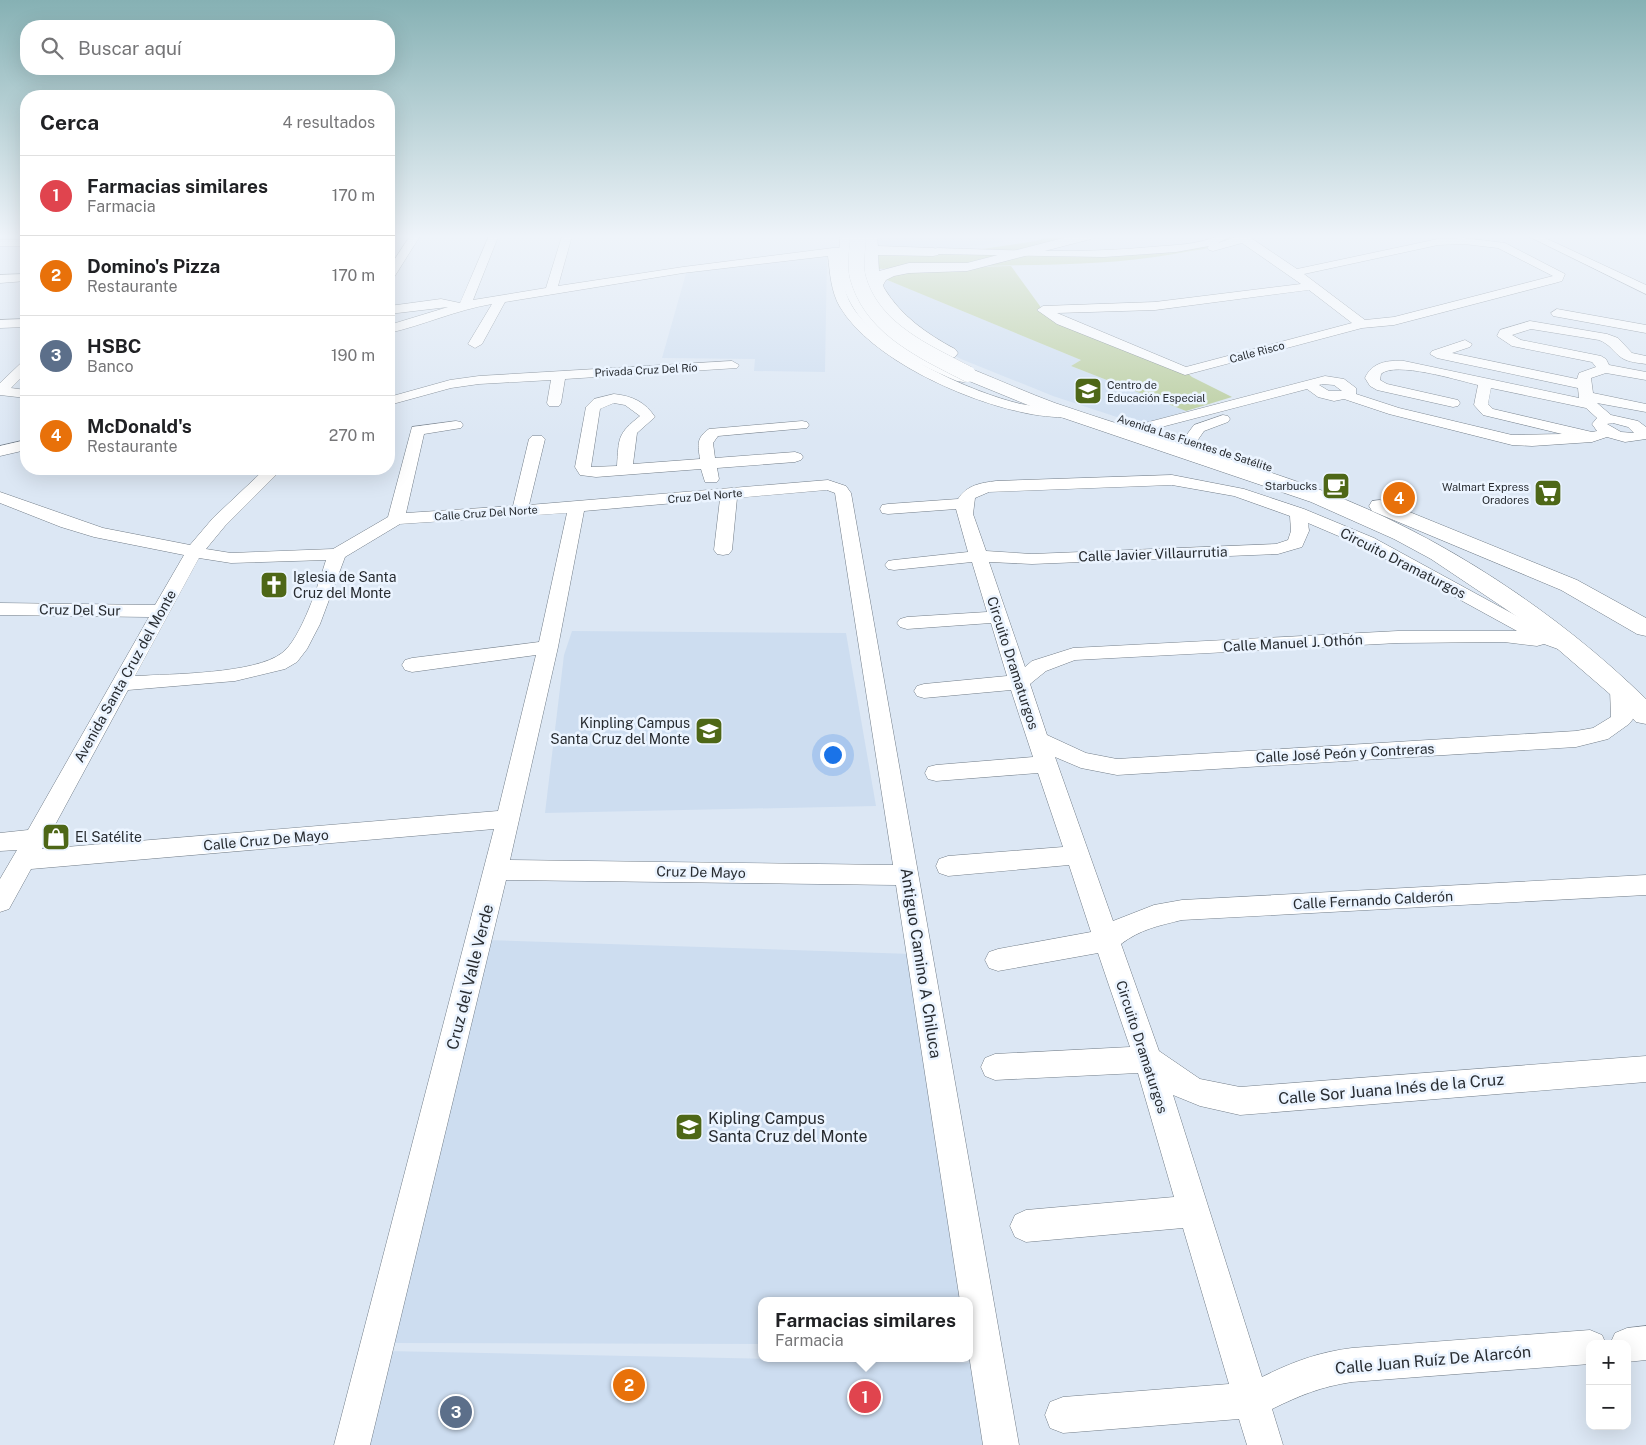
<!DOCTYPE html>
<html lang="es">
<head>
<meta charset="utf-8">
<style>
  :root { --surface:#fff; --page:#f2f2f2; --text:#202124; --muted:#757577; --line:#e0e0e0; --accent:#0f766e }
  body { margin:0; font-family:"Public Sans",sans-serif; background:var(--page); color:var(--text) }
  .controls { position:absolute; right:15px; bottom:15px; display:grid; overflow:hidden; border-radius:10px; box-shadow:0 5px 20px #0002 }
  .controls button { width:45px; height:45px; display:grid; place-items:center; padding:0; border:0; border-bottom:1px solid var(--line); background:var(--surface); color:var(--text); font:25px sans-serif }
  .you { position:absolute; left:832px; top:754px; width:18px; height:18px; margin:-12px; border:4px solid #fff; border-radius:50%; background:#1a73e8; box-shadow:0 0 0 8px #1a73e833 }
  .badge { display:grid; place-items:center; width:32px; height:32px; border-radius:50%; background:var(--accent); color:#fff; font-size:16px; font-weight:700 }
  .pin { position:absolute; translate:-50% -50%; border:2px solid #fff; box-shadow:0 1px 5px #0006 }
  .popup { position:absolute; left:758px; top:1297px; width:215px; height:65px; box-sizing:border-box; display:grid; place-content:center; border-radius:10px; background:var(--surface); filter:drop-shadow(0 1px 4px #0005); font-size:16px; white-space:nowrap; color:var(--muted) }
  .popup b { font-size:19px; color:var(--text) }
  .popup::after { content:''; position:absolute; left:50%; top:100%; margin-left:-10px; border:10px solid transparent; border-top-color:var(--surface) }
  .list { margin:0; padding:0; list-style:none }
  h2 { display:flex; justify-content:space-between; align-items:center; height:65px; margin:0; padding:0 20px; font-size:21px }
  h2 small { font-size:16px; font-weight:400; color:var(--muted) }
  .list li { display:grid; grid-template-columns:32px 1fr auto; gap:15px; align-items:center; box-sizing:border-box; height:80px; padding:0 20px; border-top:1px solid var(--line) }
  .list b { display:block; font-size:19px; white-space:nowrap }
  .list p { margin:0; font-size:16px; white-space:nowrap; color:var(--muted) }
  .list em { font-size:16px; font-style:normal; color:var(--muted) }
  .icon { flex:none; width:28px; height:28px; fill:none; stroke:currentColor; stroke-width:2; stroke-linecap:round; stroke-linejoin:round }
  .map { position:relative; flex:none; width:1646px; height:1445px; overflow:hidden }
  .search { position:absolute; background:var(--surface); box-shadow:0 5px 20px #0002; left:20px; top:20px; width:375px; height:55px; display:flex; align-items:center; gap:12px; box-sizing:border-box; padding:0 18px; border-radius:20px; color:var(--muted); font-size:19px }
  .panel { position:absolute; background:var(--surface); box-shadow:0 5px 20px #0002; left:20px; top:90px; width:375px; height:385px; border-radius:20px }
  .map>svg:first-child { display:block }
  .built { fill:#cdddf0 }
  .green { fill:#b9cd9c }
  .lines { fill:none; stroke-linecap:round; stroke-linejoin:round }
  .minor-casing { stroke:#727d88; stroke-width:1 }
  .major-casing { stroke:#727d88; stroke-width:1 }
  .minor { fill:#fff; fill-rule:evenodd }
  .major { fill:#fff; fill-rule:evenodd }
  .major-bridge-casing { stroke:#727d88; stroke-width:16; stroke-linecap:butt }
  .major-bridge { stroke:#fff; stroke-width:16 }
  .labels { text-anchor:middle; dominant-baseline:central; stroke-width:5; stroke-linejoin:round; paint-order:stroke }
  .far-street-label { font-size:11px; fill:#282c31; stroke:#ebf4ff }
  .far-poi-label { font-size:11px; fill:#282c31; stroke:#ebf4ff; text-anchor:end }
  .street-label { font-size:14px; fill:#282c31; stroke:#ebf4ff }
  .poi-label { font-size:14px; fill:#282c31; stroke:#ebf4ff; text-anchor:start }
  .near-street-label { font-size:16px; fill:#282c31; stroke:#ebf4ff }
  .near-poi-label { font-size:16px; fill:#282c31; stroke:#ebf4ff; text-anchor:start }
</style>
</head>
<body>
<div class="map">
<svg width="1646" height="1445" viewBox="0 0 1646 1445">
  <rect width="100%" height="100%" fill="#dce7f4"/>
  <g class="built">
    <path d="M873,236H997L1005,242L949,249L895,248L883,244Z"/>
    <path d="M827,255L825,372L754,371L755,359L662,358L687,270Z"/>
    <path d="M880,277L1081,360L1071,366L1186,411L1141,425L1053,396L961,359L930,342L884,300Z"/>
    <path d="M572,631L846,633L876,806L545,813L564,655Z"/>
    <path d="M487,940L912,954L962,1301H761V1344L389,1343Z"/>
    <path d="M386,1351L978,1363L993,1445H363Z"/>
  </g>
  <g class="green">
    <path d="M1056,236H1080L1021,252L975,250L1030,242Z"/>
    <path d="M1230,236H1243C1225,246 1205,249 1185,252C1100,269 1011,263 925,268L1011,266L1045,313L1185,371L1192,377L1232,397L1186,411L1071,366L1081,360L880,277L908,268L874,269L873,251L1141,253L1225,238Z"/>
  </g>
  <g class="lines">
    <defs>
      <g id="minor">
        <path d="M410,236H420L393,279L389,280V268Z"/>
        <path d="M489,236L498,237L473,300L546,288L562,236H572L558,286L683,267L833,248H851L853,250L851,252L839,254C841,271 843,291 852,306C880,351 970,392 1021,404C1037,407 1054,408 1070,410L1075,411L1077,414L1075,417L1070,418C1054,417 1037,416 1021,412C964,400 871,359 840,307C831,292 830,273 828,256L683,273L505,302L482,344L475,348L468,344L492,304C456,310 424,325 389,333V325L448,307L389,314V306L441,299L460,303Z"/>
        <path d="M1218,236H1231L1218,243L1239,236H1252L1251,238L1297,269L1438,239L1464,238L1505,243L1565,274L1562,281L1555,283L1394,325L1362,328L1185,375L1057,324L1037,310L1043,306L1155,302L1301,284L1242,243L1213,251L1209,250L1207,248L1209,246L1176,252L1104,257L937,254L931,251L937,248C1008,250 1080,254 1151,247C1173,245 1197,245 1218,236ZM1464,244L1498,248L1553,276L1394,317L1365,320L1304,274L1438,245ZM1309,290L1352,323L1186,367L1057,313L1155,310Z"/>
        <path d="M1528,236H1541L1646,285V294Z"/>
        <rect x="0" y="240" width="26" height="6"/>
        <path d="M26,274V281L0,283V275Z"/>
        <path d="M1557,309L1646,325V333L1553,316L1551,313Z"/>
        <path d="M26,319V327L0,328V320Z"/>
        <path d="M1530,321L1607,334L1618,338L1632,353L1646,356V364C1639,363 1628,362 1622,358C1613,352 1610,344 1599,340L1531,329L1512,335L1521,340L1601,356L1606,359L1609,365L1646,372V380L1606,373L1591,378L1593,393L1646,404V412L1597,403L1611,415L1638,421L1646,427V439L1625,442L1607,437L1592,442L1532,446L1512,445L1389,414L1344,399L1334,401L1318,397L1307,389L1146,431L1141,430L1139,427L1141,424L1325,376L1344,379L1356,388V394L1399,408L1512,435L1562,434L1483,415L1474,405L1478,385C1457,380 1395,361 1381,374L1380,380L1387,384L1458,400L1460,403L1458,406L1453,407L1377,390L1370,386L1365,378C1372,362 1388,360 1404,361L1579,398L1578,388L1437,358L1430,354L1432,351L1465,340L1472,344L1470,347L1452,353L1577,379L1579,373L1596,367L1592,362L1512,346L1497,336L1500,330ZM1322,384L1334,385L1342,391H1329L1319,385ZM1491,388L1586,408L1597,418L1592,424L1597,431L1592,432L1493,409L1488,404ZM1613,423L1628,427L1634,433L1621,432L1607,424Z"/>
        <path d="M732,361L739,365L737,368L565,379L561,403L559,406H549L547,403L551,380L479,384L451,388L389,405V397L450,380L479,376Z"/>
        <path d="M26,362V373L11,388L26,390V398L0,395V383L21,363Z"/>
        <path d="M614,394C633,396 645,402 655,417L637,433L633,464L700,459C698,445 696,438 709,429L802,421L807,422L809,425L807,428L718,436L713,443L715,458L795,452L801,454L803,457L801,460L795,462L717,468L719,479L717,482H705L701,469L596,477L580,475L575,467L586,407L594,399ZM614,403L625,405L640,416C617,434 619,438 617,466L591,467L600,409Z"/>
        <path d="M1223,415L1228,416L1230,419L1228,422L1204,431L1195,444H1185L1182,441L1194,425Z"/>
        <path d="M456,421L461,422L463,425L461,428L424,434L406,513L513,506L529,439L532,436H542L545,439L529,505L828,480L846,486L851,493L1019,1445H983L969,1355V1301H960L896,885L506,880L370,1445H334L494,829L31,869L9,909L0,912V879L17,850L0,851V833L28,830L149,617L0,615V603L155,605L184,555L94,537L61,527L0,503V492L103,528L190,545L213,518L265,469H282L225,526L206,549L231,553L333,549L388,517L412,427ZM827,490L835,493L893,865L510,860L558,647L584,511L720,499L714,550L717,554L723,555L729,554L732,550L737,498ZM567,513L539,642L412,658L405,660L402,665L405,670L412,672L536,655L498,811L42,849L128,690L235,681L285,669L297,662L307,649L320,624L345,557L400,524ZM199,558L231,563L326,560C319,583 301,639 282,653C255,674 171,674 135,676Z"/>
        <path d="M26,440V450L0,456V446Z"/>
        <path d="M1172,475L1244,489L1304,509L1374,538L1526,621L1576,643L1579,647L1576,651L1569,653L1544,644L1537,646L1504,642L1398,643L1075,660L1046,671L1030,684L1047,735L1086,753L1117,759L1576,731L1593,728L1611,717L1610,689L1613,684L1620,682L1627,684L1630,689L1633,719L1629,724L1608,739L1576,747L1117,775L1081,768L1055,757L1113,921L1154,905L1182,900L1646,875V895L1182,920C1158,926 1141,929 1121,944L1159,1051L1200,1079L1240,1087L1646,1056V1082L1240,1115L1200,1106L1173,1095L1262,1377C1292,1362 1319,1352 1352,1348L1590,1330L1602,1335L1606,1344H1590V1364L1352,1382C1320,1387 1301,1395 1272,1409L1283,1445H1247L1239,1419L1063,1433L1050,1428L1045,1415L1050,1402L1063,1397L1229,1384L1183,1228L1026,1242L1015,1237L1010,1226L1015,1215L1026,1210L1174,1197L1138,1073L995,1080L985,1076L981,1067L985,1058L995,1054L1130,1047L1098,953L998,971L989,968L985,960L989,952L998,949L1091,932L1069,865L948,876L939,873L936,866L939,859L948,856L1063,847L1038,773L936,781L928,779L925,773L928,767L936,765L1033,757L1011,690L924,698L917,696L914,691L917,686L924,684L1007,676L991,623L907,629L900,627L897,623L900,619L907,617L987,612L972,562L894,570L888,569L885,565L888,561L894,560L968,552L956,509L888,514L882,513L880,509L882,505L888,504L958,499C967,485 980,483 996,481ZM1172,485L1234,496L1290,516L1291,531L1288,540L1276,544L1032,554L986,551L973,514L975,498L989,492ZM1308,523L1362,546L1517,631H1398L1073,648L1032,661L1025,667L989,562L1032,564L1278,554L1302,547L1309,531Z"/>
        <path d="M1646,1326V1360L1627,1362V1344H1610L1615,1333L1627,1328Z"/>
      </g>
      <g id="major">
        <path d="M840,236H854V246H863V236H877L878,246L933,248L938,249L940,252L938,255L933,256L878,255L879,271L909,263H967L1071,236H1093L1091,239L967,271L909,273L894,276L886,280L883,285L884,288C901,316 927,334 955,349L958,353L955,357C930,363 880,311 869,289C864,278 863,267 863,255L854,254C853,312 909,353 959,369C964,371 969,369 974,370C1001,381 1028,393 1055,403C1145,434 1237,459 1326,492C1442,536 1558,613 1646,699V724L1636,722L1611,695L1531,626L1431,559L1394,539L1311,502L1040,410L969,381L963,382L957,381C908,360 851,331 840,274C837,262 840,248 840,236Z"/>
        <path d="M1380,500L1577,580L1646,618V636L1637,634L1561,590L1372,511L1369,506L1372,501Z"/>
      </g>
    </defs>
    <use href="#minor" class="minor-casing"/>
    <use href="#major" class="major-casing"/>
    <use href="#minor" class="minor"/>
    <use href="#major" class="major"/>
    <defs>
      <path id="major-bridge" d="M858,236C858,250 854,265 858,278C872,329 925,352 968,374"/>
    </defs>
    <use href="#major-bridge" class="major-bridge-casing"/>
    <use href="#major-bridge" class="major-bridge"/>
  </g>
  <linearGradient id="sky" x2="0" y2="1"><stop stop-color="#86b1b4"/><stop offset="0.54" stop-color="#eff4fa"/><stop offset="1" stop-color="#eff4fa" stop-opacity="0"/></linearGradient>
  <rect width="1646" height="438" fill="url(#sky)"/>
  <defs>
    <symbol id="school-square" viewBox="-11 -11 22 22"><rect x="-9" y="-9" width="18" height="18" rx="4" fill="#4e6717" stroke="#ebf4ff"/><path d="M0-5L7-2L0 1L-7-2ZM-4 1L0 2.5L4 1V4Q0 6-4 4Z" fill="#fff"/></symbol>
    <symbol id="cafe-square" viewBox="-11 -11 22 22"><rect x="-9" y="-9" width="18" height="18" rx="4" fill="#4e6717" stroke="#ebf4ff"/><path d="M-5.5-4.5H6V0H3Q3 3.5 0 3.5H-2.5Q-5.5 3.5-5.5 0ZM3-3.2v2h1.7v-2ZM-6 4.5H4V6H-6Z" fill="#fff"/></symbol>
    <symbol id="supermarket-square" viewBox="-11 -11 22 22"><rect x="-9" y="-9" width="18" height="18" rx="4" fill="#4e6717" stroke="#ebf4ff"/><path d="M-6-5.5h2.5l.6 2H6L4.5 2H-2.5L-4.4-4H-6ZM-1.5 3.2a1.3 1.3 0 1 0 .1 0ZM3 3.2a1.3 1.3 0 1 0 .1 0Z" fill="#fff"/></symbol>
    <symbol id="church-square" viewBox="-11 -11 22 22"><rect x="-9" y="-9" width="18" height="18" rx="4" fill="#4e6717" stroke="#ebf4ff"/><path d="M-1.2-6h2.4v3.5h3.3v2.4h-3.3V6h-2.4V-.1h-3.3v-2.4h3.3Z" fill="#fff"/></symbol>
    <symbol id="shop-square" viewBox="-11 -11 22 22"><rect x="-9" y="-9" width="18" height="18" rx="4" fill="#4e6717" stroke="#ebf4ff"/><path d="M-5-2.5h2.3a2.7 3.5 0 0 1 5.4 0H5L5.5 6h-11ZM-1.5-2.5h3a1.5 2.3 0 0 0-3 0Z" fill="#fff"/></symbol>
  </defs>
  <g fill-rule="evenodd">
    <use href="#school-square" x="1072" y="375" width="32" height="32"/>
    <use href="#cafe-square" x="1320" y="470" width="32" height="32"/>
    <use href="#supermarket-square" x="1532" y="477" width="32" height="32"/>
    <use href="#church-square" x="258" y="569" width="32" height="32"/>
    <use href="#school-square" x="693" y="715" width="32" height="32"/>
    <use href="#shop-square" x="40" y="821" width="32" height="32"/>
    <use href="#school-square" x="673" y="1111" width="32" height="32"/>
  </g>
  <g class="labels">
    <g class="far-street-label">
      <text transform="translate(1257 352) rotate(-15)">Calle Risco</text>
      <text transform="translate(646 370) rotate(-3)">Privada Cruz Del Río</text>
      <text transform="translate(1195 443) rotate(18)">Avenida Las Fuentes de Satélite</text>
      <text transform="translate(705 496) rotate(-5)">Cruz Del Norte</text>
      <text transform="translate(486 513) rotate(-4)">Calle Cruz Del Norte</text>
    </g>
    <g class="far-poi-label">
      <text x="1107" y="385" text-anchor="start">Centro de<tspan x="1107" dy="13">Educación Especial</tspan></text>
      <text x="1317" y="486">Starbucks</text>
      <text x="1529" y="487">Walmart Express<tspan x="1529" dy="13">Oradores</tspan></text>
    </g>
    <g class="street-label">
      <text transform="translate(1153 554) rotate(-2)">Calle Javier Villaurrutia</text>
      <text transform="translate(1403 563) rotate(27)">Circuito Dramaturgos</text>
      <text transform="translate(80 610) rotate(1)">Cruz Del Sur</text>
      <text transform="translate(1293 643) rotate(-3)">Calle Manuel J. Othón</text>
      <text transform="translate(1013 663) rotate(72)">Circuito Dramaturgos</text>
      <text transform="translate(125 676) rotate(-61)">Avenida Santa Cruz del Monte</text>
      <text transform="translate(1345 753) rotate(-3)">Calle José Peón y Contreras</text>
      <text transform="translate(266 840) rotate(-5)">Calle Cruz De Mayo</text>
      <text transform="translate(701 872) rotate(1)">Cruz De Mayo</text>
      <text transform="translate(1373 900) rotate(-3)">Calle Fernando Calderón</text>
      <text transform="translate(1142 1047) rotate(72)">Circuito Dramaturgos</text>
    </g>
    <g class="poi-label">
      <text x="293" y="577">Iglesia de Santa<tspan x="293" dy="16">Cruz del Monte</tspan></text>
      <text x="690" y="723" text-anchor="end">Kinpling Campus<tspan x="690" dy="16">Santa Cruz del Monte</tspan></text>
      <text x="75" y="837">El Satélite</text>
    </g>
    <g class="near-street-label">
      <text transform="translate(921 963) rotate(81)">Antiguo Camino A Chiluca</text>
      <text transform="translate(470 977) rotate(-76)">Cruz del Valle Verde</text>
      <text transform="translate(1391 1089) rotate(-5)">Calle Sor Juana Inés de la Cruz</text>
      <text transform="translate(1433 1360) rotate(-5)">Calle Juan Ruíz De Alarcón</text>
    </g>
    <g class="near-poi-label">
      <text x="708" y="1118">Kipling Campus<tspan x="708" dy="18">Santa Cruz del Monte</tspan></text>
    </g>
  </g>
</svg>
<div class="controls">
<button>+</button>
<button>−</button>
</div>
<div class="you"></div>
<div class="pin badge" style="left:865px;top:1397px;background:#e0444e">1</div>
<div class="popup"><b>Farmacias similares</b>Farmacia</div>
<div class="pin badge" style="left:629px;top:1385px;background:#e8710a">2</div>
<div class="pin badge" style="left:456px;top:1412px;background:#5c6f8a">3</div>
<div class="pin badge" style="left:1399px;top:498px;background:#e8710a">4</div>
<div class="search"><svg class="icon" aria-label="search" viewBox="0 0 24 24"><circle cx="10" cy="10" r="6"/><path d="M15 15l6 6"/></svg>Buscar aquí</div>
<section class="panel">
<h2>Cerca<small>4 resultados</small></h2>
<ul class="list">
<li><span class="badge" style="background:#e0444e">1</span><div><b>Farmacias similares</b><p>Farmacia</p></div><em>170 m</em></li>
<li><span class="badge" style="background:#e8710a">2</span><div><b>Domino's Pizza</b><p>Restaurante</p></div><em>170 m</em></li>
<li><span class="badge" style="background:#5c6f8a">3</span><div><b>HSBC</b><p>Banco</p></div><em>190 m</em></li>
<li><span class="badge" style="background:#e8710a">4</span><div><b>McDonald's</b><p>Restaurante</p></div><em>270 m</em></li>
</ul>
</section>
</div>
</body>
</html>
